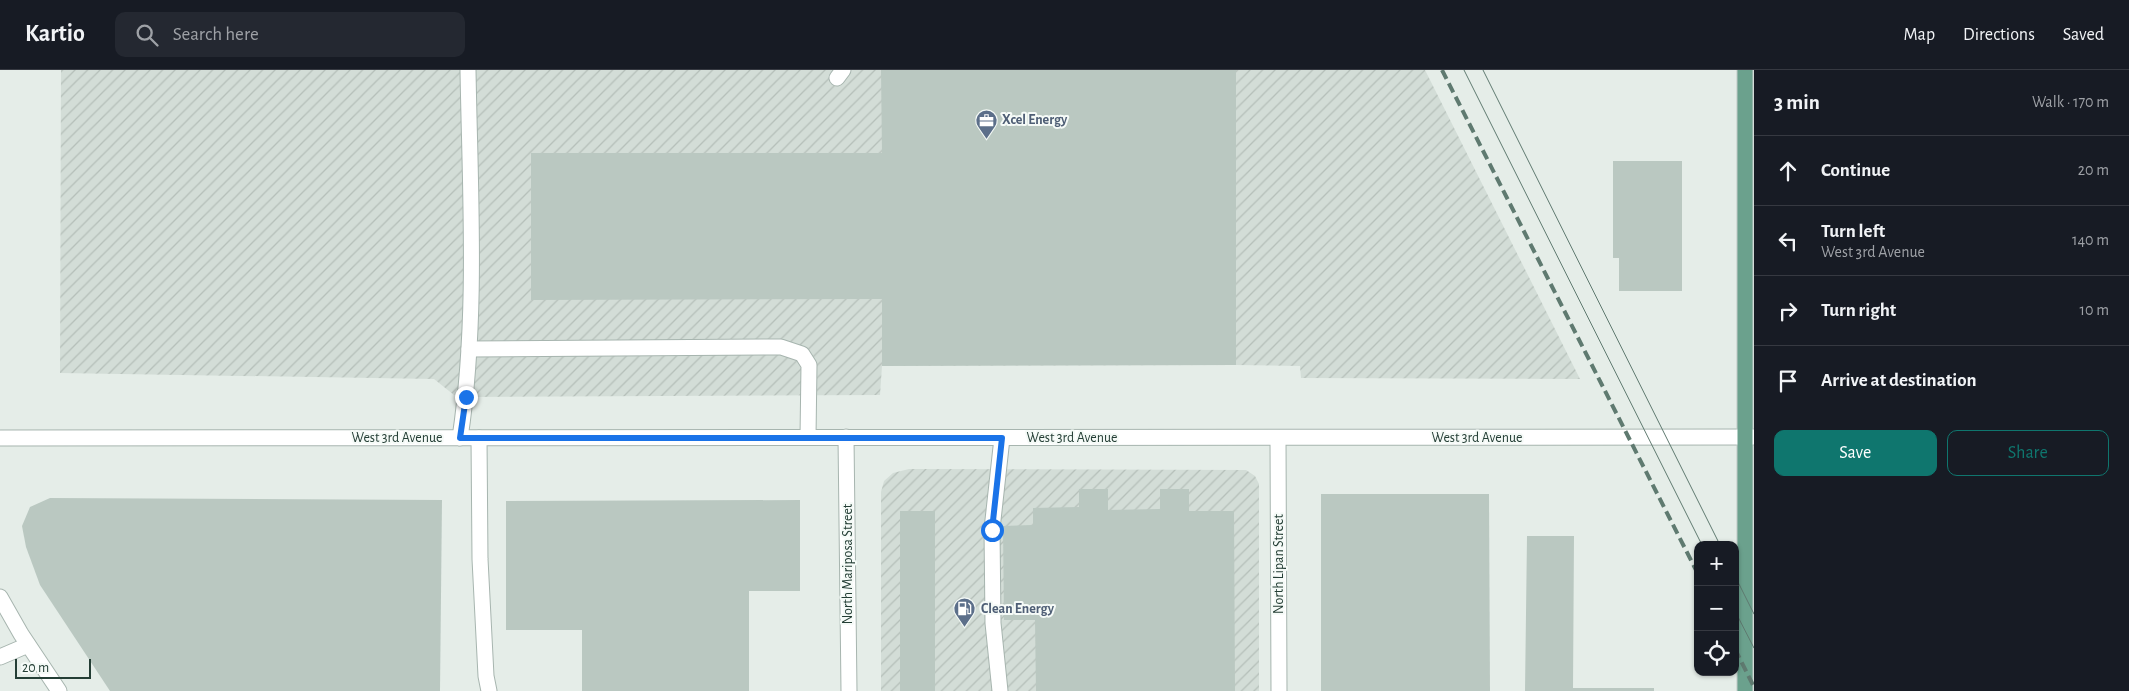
<!DOCTYPE html>
<html lang="en">
<head>
<meta charset="utf-8">
<style>
  :root { --surface:#171b24; --page:#242831; --text:#f1f3f6; --muted:#9ea1a6; --line:#363941; --accent:#0f766e }
  body { margin:0; font-family:"Alegreya Sans",sans-serif; background:var(--page); color:var(--text) }
  .controls { position:absolute; right:15px; bottom:15px; display:grid; overflow:hidden; border-radius:10px; box-shadow:0 1px 4px #0004 }
  .controls button { width:45px; height:45px; display:grid; place-items:center; padding:0; border:0; border-bottom:1px solid var(--line); background:var(--surface); color:var(--text); font:25px sans-serif }
  .scale { position:absolute; left:15px; bottom:12px; width:76px; box-sizing:border-box; padding-left:5px; border:2px solid #243e35; border-top:0; font-size:14px; line-height:18px; white-space:nowrap; color:#243e35; -webkit-text-stroke:4px #f5faf7; paint-order:stroke }
  .stop { position:absolute; width:15px; height:15px; margin:-11px; border:4px solid #1a73e8; border-radius:50%; background:#fff }
  .stop.end { background:#1a73e8; border-color:#fff; box-shadow:0 1px 5px #0008 }
  .list { margin:0; padding:0; list-style:none }
  h2 { display:flex; justify-content:space-between; align-items:center; height:65px; margin:0; padding:0 20px; font-size:21px }
  h2 small { font-size:16px; font-weight:400; color:var(--muted) }
  .list li { display:grid; grid-template-columns:32px 1fr auto; gap:15px; align-items:center; box-sizing:border-box; height:70px; padding:0 20px; border-top:1px solid var(--line) }
  .list b { display:block; font-size:19px; white-space:nowrap }
  .list p { margin:0; font-size:16px; white-space:nowrap; color:var(--muted) }
  .list em { font-size:16px; font-style:normal; color:var(--muted) }
  .actions { display:flex; gap:10px; padding:15px 20px }
  .actions a { flex:1; padding:11px 0; border:1px solid var(--accent); border-radius:10px; text-align:center; font-size:18px; color:var(--accent) }
  .actions .main { background:var(--accent); color:#fff }
  .icon { flex:none; width:28px; height:28px; fill:none; stroke:currentColor; stroke-width:2; stroke-linecap:round; stroke-linejoin:round }
  .map { position:relative; flex:none; width:1754px; height:621px; overflow:hidden }
  header { display:flex; align-items:center; gap:30px; box-sizing:border-box; height:70px; padding:0 25px; background:var(--surface); border-bottom:1px solid var(--line) }
  header strong { font-size:24px }
  nav { display:flex; gap:28px; margin-inline-start:auto; font-size:18px }
  .search { width:350px; height:45px; background:var(--page); display:flex; align-items:center; gap:12px; box-sizing:border-box; padding:0 18px; border-radius:10px; color:var(--muted); font-size:19px }
  main { display:flex }
  aside { flex:1; background:var(--surface) }
  .map>svg:first-child { display:block }
  .industrial { fill:url(#industrial-furrows) }
  .building { fill:#bac8c1 }
  .lines { fill:none; stroke-linecap:round; stroke-linejoin:round }
  .minor-casing { stroke:#a7b5af; stroke-width:17 }
  .major-casing { stroke:#c2c9c6; stroke-width:17 }
  .minor { stroke:#fff; stroke-width:15 }
  .major { stroke:#6ba18d; stroke-width:15 }
  .tram { stroke:#5f7a70; stroke-width:1 }
  .rail { stroke:#5f7a70; stroke-width:4; stroke-dasharray:10 5; stroke-linecap:butt }
  .route { stroke:#1a73e8; stroke-width:6 }
  .labels { text-anchor:middle; dominant-baseline:central; stroke-width:4; stroke-linejoin:round; paint-order:stroke }
  .service-label { font-size:14px; font-weight:bold; fill:#4e5e75; stroke:#f5faf7; text-anchor:start }
  .street-label { font-size:14px; fill:#243e35; stroke:#f5faf7 }
</style>
</head>
<body>
<header>
<strong>Kartio</strong>
<div class="search"><svg class="icon" aria-label="search" viewBox="0 0 24 24"><circle cx="10" cy="10" r="6"/><path d="M15 15l6 6"/></svg>Search here</div>
<nav><a>Map</a><a>Directions</a><a>Saved</a></nav>
</header>
<main>
<div class="map">
<svg width="1754" height="621" viewBox="0 0 1754 621">
  <defs>
    <pattern id="industrial-furrows" width="10" height="10" patternUnits="userSpaceOnUse" patternTransform="scale(1.25)"><rect width="10" height="10" fill="#d3ddd7"/><path d="M-1 1l2-2M0 10L10 0M9 11l2-2" fill="none" stroke="#b5bfb9"/></pattern>
  </defs>
  <rect width="100%" height="100%" fill="#e5ede8"/>
  <g class="industrial">
    <path d="M61,0H1425L1580,309L1301,308L1300,296L1236,295L882,296L880,325L466,327L454,325L434,309L60,303Z"/>
    <path d="M909,399L1246,400L1255,406L1259,414V621H881V422L884,411L893,403Z"/>
  </g>
  <g class="building">
    <path d="M881,0H1236V295L882,296V229L531,230V83H882Z"/>
    <path d="M1613,91H1682V221H1619V188H1613Z"/>
    <path d="M1079,419H1108V440L1160,439V419H1189V441H1234L1235,621H1036L1035,550H1004L1003,456L1033,455V438L1079,437Z"/>
    <path d="M1321,424H1489L1490,621H1321Z"/>
    <path d="M50,428L442,430L440,621H110L40,515L26,477L22,456L30,437Z"/>
    <path d="M800,430V521H749V621H582V560H506V431Z"/>
    <rect x="900" y="441" width="35" height="180"/>
    <path d="M1527,466H1574L1573,618H1654V621H1525Z"/>
  </g>
  <g class="lines">
    <defs>
      <g id="minor">
        <path d="M837,8L843,0"/>
        <path d="M469,279L781,277L802,284L809,295L808,367"/>
        <path d="M846,367L849,621"/>
        <path d="M0,368L1754,367"/>
        <path d="M460,368C478,247 470,122 468,0"/>
        <path d="M479,368L480,489L486,606L489,621"/>
        <path d="M1278,368L1279,621"/>
        <path d="M0,527L21,564L59,621"/>
        <path d="M0,587L28,575"/>
        <path d="M1000,621L993,553L992,459L1002,368"/>
      </g>
      <path id="major" d="M1745,0V621"/>
    </defs>
    <use href="#minor" class="minor-casing"/>
    <use href="#major" class="major-casing"/>
    <use href="#minor" class="minor"/>
    <use href="#major" class="major"/>
    <g class="tram">
      <path d="M1464,0L1702,475"/>
      <path d="M1483,0L1720,475"/>
      <path d="M1735,506L1754,544"/>
      <path d="M1735,541L1754,578"/>
    </g>
    <g class="rail">
      <path d="M1442,0L1698,504"/>
      <path d="M1735,579L1754,617"/>
    </g>
  </g>
  <g class="lines">
    <path class="route" d="M466,327L460,368H1002L992,460"/>
  </g>
  <defs>
    <symbol id="office-pin" viewBox="-11 -11 22 30"><path d="M0 17L-7.5 6A9.5 9.5 0 1 1 7.5 6Z" fill="#5c6f8a" stroke="#f5faf7"/><path d="M-6-3h4V-5.5h4V-3h4V5H-6ZM-1-4.5V-3h2v-1.5ZM-6 0V1H6V0Z" fill="#fff"/></symbol>
    <symbol id="fuel-pin" viewBox="-11 -11 22 30"><path d="M0 17L-7.5 6A9.5 9.5 0 1 1 7.5 6Z" fill="#5c6f8a" stroke="#f5faf7"/><path d="M-5.5-6h7V0h2V4h1.3V-2.5L3-4.5l.8-.8L6-3V5H2.5V1h-1V6h-7ZM-4.2-4.7v3.2H.2V-4.7Z" fill="#fff"/></symbol>
  </defs>
  <g fill-rule="evenodd">
    <use href="#office-pin" x="974" y="38" width="25" height="34"/>
    <use href="#fuel-pin" x="952" y="526" width="25" height="34"/>
  </g>
  <g class="labels">
    <g class="service-label">
      <text x="1002" y="50">Xcel Energy</text>
      <text x="981" y="539">Clean Energy</text>
    </g>
    <g class="street-label">
      <text x="397" y="368">West 3rd Avenue</text>
      <text x="1072" y="368">West 3rd Avenue</text>
      <text x="1477" y="368">West 3rd Avenue</text>
      <text transform="translate(848 494) rotate(-90)">North Mariposa Street</text>
      <text transform="translate(1279 494) rotate(-90)">North Lipan Street</text>
    </g>
  </g>
</svg>
<div class="controls">
<button>+</button>
<button>−</button>
<button><svg class="icon" aria-label="locate" viewBox="0 0 24 24"><circle cx="12" cy="12" r="6"/><path d="M12 2v4M12 18v4M2 12h4M18 12h4"/></svg></button>
</div>
<div class="scale">20 m</div>
<div class="stop" style="left:992px;top:460px"></div>
<div class="stop end" style="left:466px;top:327px"></div>
</div>
<aside>
<h2>3 min<small>Walk · 170 m</small></h2>
<ul class="list">
<li><svg class="icon" aria-label="ahead" viewBox="0 0 24 24"><path d="M12 20V5M6 11l6-6 6 6"/></svg><div><b>Continue</b></div><em>20 m</em></li>
<li><svg class="icon" aria-label="left" viewBox="0 0 24 24"><path d="M17 20v-9H6M10 6l-5 5 5 5"/></svg><div><b>Turn left</b><p>West 3rd Avenue</p></div><em>140 m</em></li>
<li><svg class="icon" aria-label="right" viewBox="0 0 24 24"><path d="M7 20v-9h11M14 6l5 5-5 5"/></svg><div><b>Turn right</b></div><em>10 m</em></li>
<li><svg class="icon" aria-label="arrive" viewBox="0 0 24 24"><path d="M6 21V4h12l-3 4 3 4H6"/></svg><div><b>Arrive at destination</b></div></li>
</ul>
<div class="actions"><a class="main">Save</a><a>Share</a></div>
</aside>
</main>
</body>
</html>
